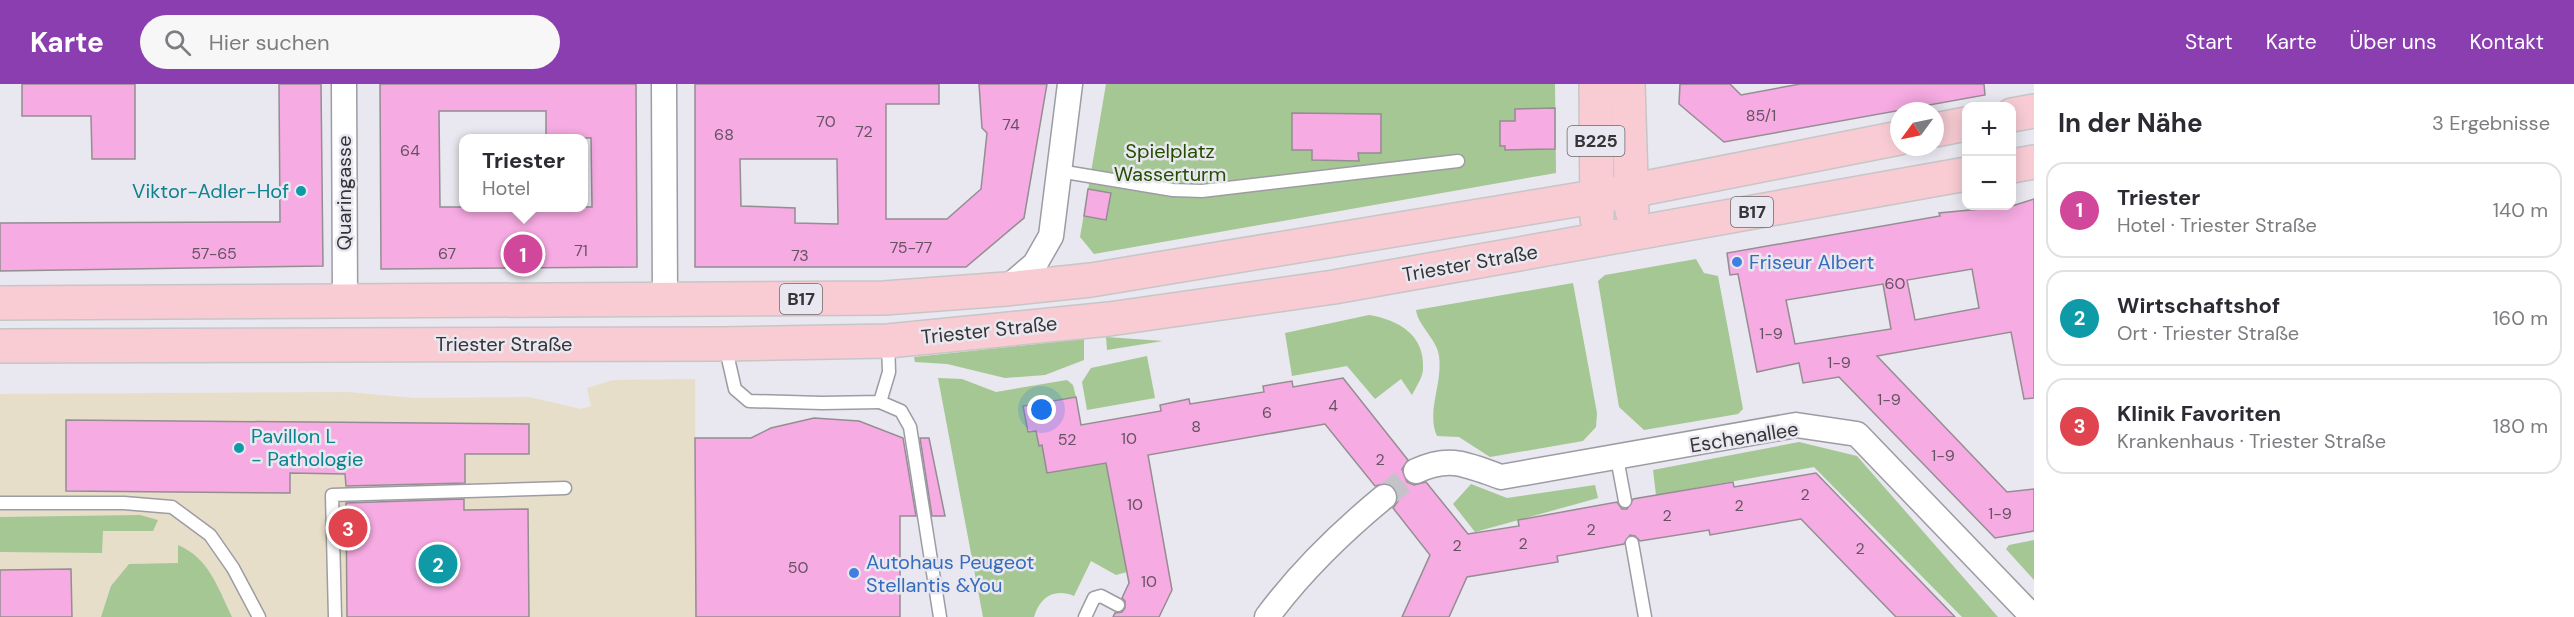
<!DOCTYPE html>
<html lang="de">
<head>
<meta charset="utf-8">
<style>
  :root { --surface:#fff; --page:#f7f7f7; --text:#2b2b33; --muted:#7c7c81; --line:#e1e1e2; --accent:#8b3eaf }
  body { margin:0; font-family:"DM Sans",sans-serif; background:var(--page); color:var(--text) }
  .controls { position:absolute; right:18px; top:18px; display:grid; overflow:hidden; border-radius:12px; box-shadow:0 3px 15px #0003 }
  .controls button { width:54px; height:54px; display:grid; place-items:center; padding:0; border:0; border-bottom:2px solid var(--line); background:var(--surface); color:var(--text); font:30px sans-serif }
  .compass { position:absolute; left:1890px; top:18px; width:54px; height:54px; border-radius:50%; background:var(--surface); box-shadow:0 3px 15px #0003; rotate:237deg }
  .you { position:absolute; left:1042px; top:326px; width:21px; height:21px; margin:-15px; border:4px solid #fff; border-radius:50%; background:#1a73e8; box-shadow:0 0 0 9px #1a73e833 }
  .badge { display:grid; place-items:center; width:39px; height:39px; border-radius:50%; background:var(--accent); color:#fff; font-size:20px; font-weight:700 }
  .pin { position:absolute; translate:-50% -50%; border:3px solid #fff; box-shadow:0 2px 6px #0006 }
  .popup { position:absolute; left:459px; top:50px; width:129px; height:78px; box-sizing:border-box; display:grid; place-content:center; border-radius:12px; background:var(--surface); filter:drop-shadow(0 2px 4px #0005); font-size:20px; white-space:nowrap; color:var(--muted) }
  .popup b { font-size:22px; color:var(--text) }
  .popup::after { content:''; position:absolute; left:50%; top:100%; margin-left:-12px; border:12px solid transparent; border-top-color:var(--surface) }
  .list { margin:0; padding:0; list-style:none }
  h2 { display:flex; justify-content:space-between; align-items:center; height:78px; margin:0; padding:0 24px; font-size:26px }
  h2 small { font-size:20px; font-weight:400; color:var(--muted) }
  .list li { display:grid; grid-template-columns:39px 1fr auto; gap:18px; align-items:center; box-sizing:border-box; height:96px; margin:0 12px 12px; padding:0 12px; border:2px solid var(--line); border-radius:18px }
  .list b { display:block; font-size:22px; white-space:nowrap }
  .list p { margin:0; font-size:20px; white-space:nowrap; color:var(--muted) }
  .list em { font-size:20px; font-style:normal; color:var(--muted) }
  .icon { flex:none; width:33px; height:33px; fill:none; stroke:currentColor; stroke-width:2; stroke-linecap:round; stroke-linejoin:round }
  .map { position:relative; flex:none; width:2034px; height:533px; overflow:hidden }
  header { display:flex; align-items:center; gap:36px; box-sizing:border-box; height:84px; padding:0 30px; background:var(--accent); color:#fff }
  header strong { font-size:28px }
  nav { display:flex; gap:33px; margin-inline-start:auto; font-size:21px }
  .search { width:420px; height:54px; background:var(--page); display:flex; align-items:center; gap:15px; box-sizing:border-box; padding:0 21px; border-radius:33px; color:var(--muted); font-size:22px }
  main { display:flex }
  aside { flex:1; background:var(--surface) }
  .map>svg:first-child { display:block }
  .medical { fill:#e7dec9 }
  .green { fill:#a4c793 }
  .building { fill:#f6abe2; stroke:#948d92; stroke-width:1.5; fill-rule:evenodd }
  .lines { fill:none; stroke-linecap:round; stroke-linejoin:round }
  .minor-tunnel { stroke:#c5c3ca; stroke-width:24; stroke-dasharray:24 12; stroke-linecap:butt }
  .service-casing { stroke:#9d9ca3; stroke-width:15 }
  .minor-casing { stroke:#9d9ca3; stroke-width:27 }
  .primary-casing { stroke:#c6c6c7; stroke-width:36 }
  .service { stroke:#fff; stroke-width:12 }
  .minor { stroke:#fff; stroke-width:24 }
  .primary { stroke:#f9ccd4; stroke-width:33 }
  .culture-dot { fill:#0f9aa8; stroke:#e9e7ef; stroke-width:2 }
  .shop-dot { fill:#3f7fe0; stroke:#e9e7ef; stroke-width:2 }
  .labels { text-anchor:middle; dominant-baseline:central; stroke-width:5; stroke-linejoin:round; paint-order:stroke }
  .number-label { font-size:16px; fill:#655262 }
  .shield { fill:#e9e7ef; stroke:#6b6a6e; stroke-width:1.5 }
  .shield-label { font-size:18px; font-weight:bold; fill:#353437 }
  .park-label { font-size:20px; fill:#234e00; stroke:#e9e7ef }
  .culture-label { font-size:20px; fill:#0d838f; stroke:#e9e7ef; text-anchor:end }
  .street-label { font-size:20px; fill:#353437; stroke:#e9e7ef }
  .shop-label { font-size:20px; fill:#366cbe; stroke:#e9e7ef; text-anchor:start }
</style>
</head>
<body>
<header>
<strong>Karte</strong>
<div class="search"><svg class="icon" aria-label="search" viewBox="0 0 24 24"><circle cx="10" cy="10" r="6"/><path d="M15 15l6 6"/></svg>Hier suchen</div>
<nav><a>Start</a><a>Karte</a><a>Über uns</a><a>Kontakt</a></nav>
</header>
<main>
<div class="map">
<svg width="2034" height="533" viewBox="0 0 2034 533">
  <rect width="100%" height="100%" fill="#e9e7ef"/>
  <path class="medical" d="M695,295L696,533H0V310L348,308L414,314L529,313L581,325L591,322L587,304L613,296Z"/>
  <g class="green">
    <path d="M1106,0H1555L1556,89L1094,170L1080,153Z"/>
    <path d="M1696,175L1704,189L1718,192L1743,325L1738,330L1644,346L1619,323L1598,197L1605,191Z"/>
    <path d="M1573,199L1597,329L1596,343L1583,357L1490,373L1459,353L1437,352C1426,328 1443,299 1439,272C1437,255 1418,242 1416,226Z"/>
    <path d="M1369,231C1399,236 1425,251 1423,285C1423,293 1416,303 1412,311L1401,295L1375,315L1347,282L1292,292L1285,249Z"/>
    <path d="M1106,253L1163,257L1107,266Z"/>
    <path d="M1084,255V276L1045,291L1005,294L947,280L915,278L914,273Z"/>
    <path d="M1147,272L1155,314L1087,326L1082,298L1091,284Z"/>
    <path d="M938,294L962,295L996,308L1067,296L1073,301L1076,313L1023,322L1028,348L1036,347L1039,361L1106,379L1127,488L1116,491L1091,477L1074,512C1054,504 1040,513 1034,533H983Z"/>
    <path d="M1799,358L1857,372L1998,533H1962L1814,383L1656,411L1653,386Z"/>
    <path d="M1471,400L1507,414L1595,401L1598,414L1475,448L1453,420Z"/>
    <path d="M140,431L158,436L153,447H103L102,469L0,468V433Z"/>
    <path d="M2034,456V496L2006,465L2009,461Z"/>
    <path d="M178,461C209,474 218,504 232,533H101L111,502L129,480L178,479Z"/>
  </g>
  <g class="building">
    <path d="M22,0H135V75H92L91,32H22Z"/>
    <path d="M279,0H321L323,182L0,187V139L280,138Z"/>
    <path d="M380,0H636L637,183L381,185ZM439,27H546V54H591L592,123H440Z"/>
    <path d="M695,0H939V20H886V135H947L981,105L987,49L982,44L979,0H1047L1024,134L966,183H695ZM740,75H837L838,140L795,139V124L741,122Z"/>
    <path d="M1680,0H1730L1741,11L1800,0H1984L1985,11L1724,58L1679,20Z"/>
    <path d="M1555,24V65L1505,66V62H1500V37H1515V25Z"/>
    <path d="M1292,29L1381,30V69H1358L1359,77L1312,76V66H1292Z"/>
    <path d="M1088,105L1111,109L1106,136L1084,132Z"/>
    <path d="M2034,115V314L2024,315L2011,248L1877,272L2007,408L2034,405V447L1995,454L1839,293L1803,299L1799,279L1757,288L1738,190L1730,191L1727,169L1940,132L1939,129L2012,122ZM1972,185L1979,224L1915,236L1907,196ZM1883,200L1891,245L1795,260L1786,216Z"/>
    <path d="M1343,294L1408,376L1402,385L1407,398L1414,401L1426,398L1468,450L1519,442L1518,436L1617,418L1622,425H1627L1633,415L1733,398L1734,403L1816,389L1955,533H1896L1801,435L1710,451L1709,446L1640,457L1635,452L1630,451L1624,460L1557,472L1558,478L1467,493L1449,533H1402L1430,471L1393,424L1398,417L1395,404L1388,399L1375,402L1325,340L1148,371L1172,506L1159,533H1113L1115,529L1122,528L1125,524V517L1122,514L1129,499L1106,379L1047,389L1042,361L1039,362L1036,347L1028,348L1023,322L1076,313L1081,341L1161,327L1160,321L1189,315L1190,320L1264,308L1263,302L1292,297L1293,303Z"/>
    <path d="M814,334L859,337L903,354L916,432H900V533H696L695,354H751L771,344Z"/>
    <path d="M66,336L529,340V370H465V399L346,402L345,390L290,389V409L66,407Z"/>
    <path d="M920,354H929L945,432H932Z"/>
    <path d="M464,415V426L528,425L529,533H347L346,419Z"/>
    <path d="M71,485L72,533H0V486Z"/>
  </g>
  <g class="lines">
    <path class="minor-tunnel" d="M1384,413L1416,387"/>
    <defs>
      <g id="service">
        <path d="M1059,87L1173,106L1202,107L1458,77"/>
        <path d="M725,261L735,305L749,317L822,319L880,318L889,288L888,258"/>
        <path d="M880,318L901,327L910,343L940,533"/>
        <path d="M1617,374L1625,417"/>
        <path d="M0,419H124L172,423L210,451L233,484L259,533"/>
        <path d="M1632,459L1645,533"/>
        <path d="M335,533L332,411L565,404"/>
        <path d="M1085,533L1094,514L1101,512L1118,521"/>
      </g>
      <g id="minor">
        <path d="M344,0L345,217"/>
        <path d="M664,0L665,215"/>
        <path d="M1006,205L1035,180L1051,152L1070,0"/>
        <path d="M1416,387C1451,371 1467,381 1501,393L1796,341L1857,350L2033,533"/>
        <path d="M1267,533C1301,487 1339,450 1384,413"/>
      </g>
      <g id="primary">
        <path d="M1596,0L1597,135"/>
        <path d="M1628,0L1632,127"/>
        <path d="M2012,31L2034,27"/>
        <path d="M1935,46L1966,40"/>
        <path d="M2012,82L2034,78"/>
        <path d="M0,219L884,214L1006,205L1091,196L1630,107L1899,54"/>
        <path d="M0,262L725,260L888,257L1109,235L1334,203L1966,90"/>
      </g>
    </defs>
    <use href="#service" class="service-casing"/>
    <use href="#minor" class="minor-casing"/>
    <use href="#primary" class="primary-casing"/>
    <use href="#service" class="service"/>
    <use href="#minor" class="minor"/>
    <use href="#primary" class="primary"/>
  </g>
  <g class="culture-dot">
    <circle cx="301" cy="107" r="6"/>
    <circle cx="239" cy="364" r="6"/>
  </g>
  <g class="shop-dot">
    <circle cx="1737" cy="178" r="6"/>
    <circle cx="854" cy="489" r="6"/>
  </g>
  <g class="labels">
    <g class="number-label">
      <text x="1761" y="31">85/1</text>
      <text x="826" y="37">70</text>
      <text x="1011" y="40">74</text>
      <text x="864" y="47">72</text>
      <text x="724" y="50">68</text>
      <text x="410" y="66">64</text>
      <text x="911" y="163">75-77</text>
      <text x="581" y="166">71</text>
      <text x="214" y="169">57-65</text>
      <text x="447" y="169">67</text>
      <text x="800" y="171">73</text>
      <text x="1895" y="199">60</text>
      <text x="1771" y="249">1-9</text>
      <text x="1839" y="278">1-9</text>
      <text x="1889" y="315">1-9</text>
      <text x="1333" y="321">4</text>
      <text x="1267" y="328">6</text>
      <text x="1196" y="342">8</text>
      <text x="1129" y="354">10</text>
      <text x="1067" y="355">52</text>
      <text x="1943" y="371">1-9</text>
      <text x="1380" y="375">2</text>
      <text x="1805" y="410">2</text>
      <text x="1135" y="420">10</text>
      <text x="1739" y="421">2</text>
      <text x="2000" y="429">1-9</text>
      <text x="1667" y="431">2</text>
      <text x="1591" y="445">2</text>
      <text x="1523" y="459">2</text>
      <text x="1457" y="461">2</text>
      <text x="1860" y="464">2</text>
      <text x="798" y="483">50</text>
      <text x="1149" y="497">10</text>
    </g>
    <g class="shield">
      <rect x="1567.5" y="42" width="57" height="30" rx="4.5"/>
      <rect x="1731" y="113" width="42" height="30" rx="4.5"/>
      <rect x="780" y="200" width="42" height="30" rx="4.5"/>
    </g>
    <g class="shield-label">
      <text x="1596" y="57">B225</text>
      <text x="1752" y="128">B17</text>
      <text x="801" y="215">B17</text>
    </g>
    <g class="park-label">
      <text x="1170" y="67">Spielplatz<tspan x="1170" dy="23">Wasserturm</tspan></text>
    </g>
    <g class="culture-label">
      <text x="289" y="107">Viktor-Adler-Hof</text>
      <text x="251" y="352" text-anchor="start">Pavillon L<tspan x="251" dy="23">- Pathologie</tspan></text>
    </g>
    <g class="street-label">
      <text transform="translate(344 109) rotate(-90)">Quaringasse</text>
      <text transform="translate(1470 179) rotate(-10)">Triester Straße</text>
      <text transform="translate(989 246) rotate(-6)">Triester Straße</text>
      <text x="504" y="260">Triester Straße</text>
      <text transform="translate(1744 353) rotate(-9)">Eschenallee</text>
    </g>
    <g class="shop-label">
      <text x="1749" y="178">Friseur Albert</text>
      <text x="866" y="478">Autohaus Peugeot<tspan x="866" dy="23">Stellantis &amp;You</tspan></text>
    </g>
  </g>
</svg>
<div class="controls">
<button>+</button>
<button>−</button>
</div>
<svg class="compass" viewBox="-18 -18 36 36"><path d="M0-13l5 13h-10z" fill="#e53935"/><path d="M0 13l5-13h-10z" fill="#7c7c81"/></svg>
<div class="you"></div>
<div class="pin badge" style="left:523px;top:170px;background:#d1479c">1</div>
<div class="popup"><b>Triester</b>Hotel</div>
<div class="pin badge" style="left:438px;top:480px;background:#0f9aa8">2</div>
<div class="pin badge" style="left:348px;top:444px;background:#e0444e">3</div>
</div>
<aside>
<h2>In der Nähe<small>3 Ergebnisse</small></h2>
<ul class="list">
<li><span class="badge" style="background:#d1479c">1</span><div><b>Triester</b><p>Hotel · Triester Straße</p></div><em>140 m</em></li>
<li><span class="badge" style="background:#0f9aa8">2</span><div><b>Wirtschaftshof</b><p>Ort · Triester Straße</p></div><em>160 m</em></li>
<li><span class="badge" style="background:#e0444e">3</span><div><b>Klinik Favoriten</b><p>Krankenhaus · Triester Straße</p></div><em>180 m</em></li>
</ul>
</aside>
</main>
</body>
</html>
